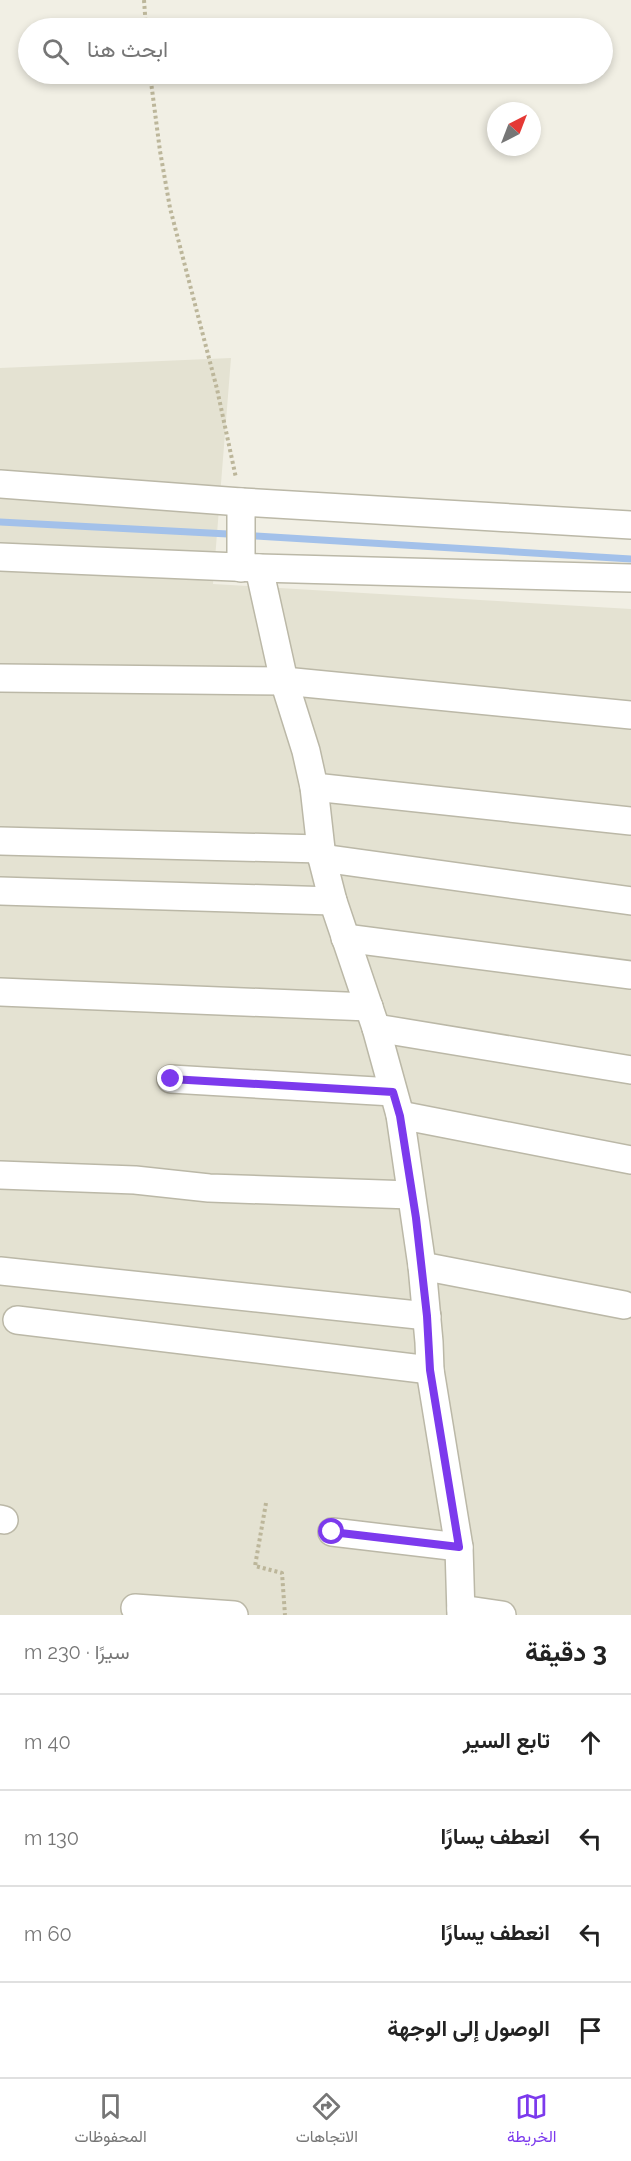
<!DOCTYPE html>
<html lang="ar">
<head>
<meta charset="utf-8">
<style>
  :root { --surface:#fff; --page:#f6f6f6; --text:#222; --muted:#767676; --line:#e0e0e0; --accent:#7c3aed }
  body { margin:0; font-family:Raleway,Vazirmatn,sans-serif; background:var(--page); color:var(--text); direction:rtl }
  .compass { position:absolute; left:487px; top:102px; width:54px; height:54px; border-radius:50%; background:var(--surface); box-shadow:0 3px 9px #0003; rotate:42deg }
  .stop { position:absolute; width:18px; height:18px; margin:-14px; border:4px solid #7c3aed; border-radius:50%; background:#fff }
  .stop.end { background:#7c3aed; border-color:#fff; box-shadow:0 2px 6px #0008 }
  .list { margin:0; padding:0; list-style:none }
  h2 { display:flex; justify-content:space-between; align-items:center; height:78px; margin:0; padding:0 24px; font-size:26px }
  h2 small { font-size:20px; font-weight:400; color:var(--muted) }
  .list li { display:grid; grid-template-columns:39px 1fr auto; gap:18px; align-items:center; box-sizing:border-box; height:96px; padding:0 24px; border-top:2px solid var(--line) }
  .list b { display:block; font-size:22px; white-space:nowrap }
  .list em { font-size:20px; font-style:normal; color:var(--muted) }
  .icon { flex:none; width:33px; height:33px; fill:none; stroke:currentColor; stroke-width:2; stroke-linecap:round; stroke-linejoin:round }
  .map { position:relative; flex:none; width:631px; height:1615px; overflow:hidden; direction:ltr }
  .search { position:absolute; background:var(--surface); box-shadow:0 3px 9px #0003; left:18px; right:18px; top:18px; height:66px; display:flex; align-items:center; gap:15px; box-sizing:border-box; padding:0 21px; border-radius:33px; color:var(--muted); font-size:22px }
  .sheet { height:462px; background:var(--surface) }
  nav { display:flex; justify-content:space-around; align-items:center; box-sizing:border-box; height:84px; border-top:2px solid var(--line); background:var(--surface); font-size:16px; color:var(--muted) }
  nav a { display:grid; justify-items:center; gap:3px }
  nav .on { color:var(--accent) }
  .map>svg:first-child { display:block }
  .residential { fill:#e4e2d2 }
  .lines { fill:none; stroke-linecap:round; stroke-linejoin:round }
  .stream { stroke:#a3c1ea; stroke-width:7 }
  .minor-casing { stroke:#bbb8a7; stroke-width:30 }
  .path { stroke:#bcb69a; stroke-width:4; stroke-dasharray:3 3; stroke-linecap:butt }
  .minor { stroke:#fff; stroke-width:27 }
  .route { stroke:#7c3aed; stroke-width:8 }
</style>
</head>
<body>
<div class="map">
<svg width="631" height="1615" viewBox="0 0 631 1615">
  <rect width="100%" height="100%" fill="#f1efe4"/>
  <path class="residential" d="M231,358L213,584L631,609V1615H0V368Z"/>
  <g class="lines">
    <g class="stream">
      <path d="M0,522L228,534"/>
      <path d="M256,536L631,559"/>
    </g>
    <defs>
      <g id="minor">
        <path d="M0,484L241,502L631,525"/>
        <path d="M0,557L259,568L631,578"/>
        <path d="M241,568V502"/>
        <path d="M259,568L284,681L306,751L314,787L322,858L333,901L376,1028L400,1115L422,1266L429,1342L430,1370L459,1547L461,1615"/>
        <path d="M0,678L284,681L631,715"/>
        <path d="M314,787L631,821"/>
        <path d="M0,841L321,849"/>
        <path d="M322,858L631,901"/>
        <path d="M0,891L333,901"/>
        <path d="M345,938L631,975"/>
        <path d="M0,992L369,1007"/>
        <path d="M376,1028L631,1070"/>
        <path d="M171,1079L393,1092"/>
        <path d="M400,1115L631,1160"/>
        <path d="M0,1175L135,1180L209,1188L411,1195"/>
        <path d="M422,1266L624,1305"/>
        <path d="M0,1271L427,1316"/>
        <path d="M17,1320L430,1370"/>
        <path d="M0,1519L4,1520"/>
        <path d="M332,1532L459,1547"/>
        <path d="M135,1608L234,1615"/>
        <path d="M461,1609L502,1615"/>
      </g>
    </defs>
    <use href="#minor" class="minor-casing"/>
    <g class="path">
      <path d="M144,0L146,28"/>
      <path d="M150,74L160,151L170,208L217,389L236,478"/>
      <path d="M266,1503L255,1566L282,1573L285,1615"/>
    </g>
    <use href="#minor" class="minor"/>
  </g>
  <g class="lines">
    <path class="route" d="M171,1079L393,1092L400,1116L416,1218L427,1316L430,1370L459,1547L332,1532"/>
  </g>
</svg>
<svg class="compass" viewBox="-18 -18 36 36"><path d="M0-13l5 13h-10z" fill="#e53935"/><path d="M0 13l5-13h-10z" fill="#767676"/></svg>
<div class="stop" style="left:332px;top:1532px"></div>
<div class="stop end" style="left:171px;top:1079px"></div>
<div class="search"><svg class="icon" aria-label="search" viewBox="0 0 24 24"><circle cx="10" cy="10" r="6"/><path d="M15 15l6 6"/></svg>ابحث هنا</div>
</div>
<section class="sheet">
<h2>3 دقيقة<small>سيرًا · 230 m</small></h2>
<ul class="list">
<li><svg class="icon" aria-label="ahead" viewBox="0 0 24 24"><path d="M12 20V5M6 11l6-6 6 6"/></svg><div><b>تابع السير</b></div><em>40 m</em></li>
<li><svg class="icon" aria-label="left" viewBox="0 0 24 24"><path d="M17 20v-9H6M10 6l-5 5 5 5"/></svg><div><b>انعطف يسارًا</b></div><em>130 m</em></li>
<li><svg class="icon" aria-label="left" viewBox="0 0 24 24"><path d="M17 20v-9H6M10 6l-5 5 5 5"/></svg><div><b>انعطف يسارًا</b></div><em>60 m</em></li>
<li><svg class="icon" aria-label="arrive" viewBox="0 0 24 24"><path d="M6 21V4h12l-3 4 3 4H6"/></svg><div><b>الوصول إلى الوجهة</b></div></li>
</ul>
</section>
<nav>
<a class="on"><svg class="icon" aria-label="map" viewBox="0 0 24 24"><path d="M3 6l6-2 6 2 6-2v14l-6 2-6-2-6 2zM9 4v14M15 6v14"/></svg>الخريطة</a>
<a><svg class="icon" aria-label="directions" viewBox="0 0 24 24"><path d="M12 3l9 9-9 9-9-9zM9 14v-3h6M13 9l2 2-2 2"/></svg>الاتجاهات</a>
<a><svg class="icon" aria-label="saved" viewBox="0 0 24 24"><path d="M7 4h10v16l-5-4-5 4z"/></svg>المحفوظات</a>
</nav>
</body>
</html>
